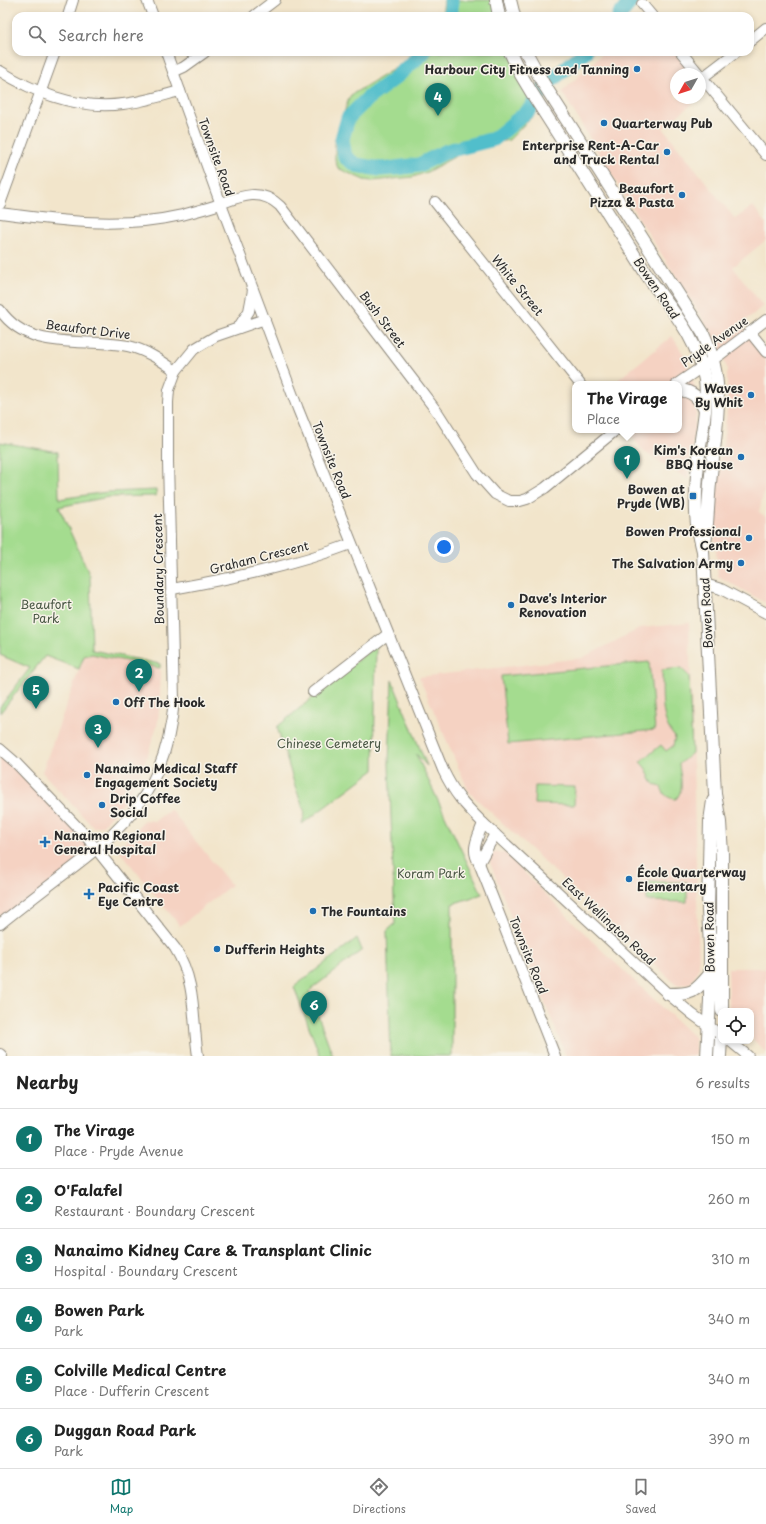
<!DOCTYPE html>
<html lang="en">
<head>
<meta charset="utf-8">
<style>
  :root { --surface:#fff; --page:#f6f6f6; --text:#222; --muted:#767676; --line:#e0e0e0; --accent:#0f766e }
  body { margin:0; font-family:"Playpen Sans",sans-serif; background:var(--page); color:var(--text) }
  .controls { position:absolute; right:12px; bottom:12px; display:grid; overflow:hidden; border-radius:8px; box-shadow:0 2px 6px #0003 }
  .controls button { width:36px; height:36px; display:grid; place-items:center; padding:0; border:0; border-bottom:1px solid var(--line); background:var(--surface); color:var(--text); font:20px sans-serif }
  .compass { position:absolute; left:670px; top:68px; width:36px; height:36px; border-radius:50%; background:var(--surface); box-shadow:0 2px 6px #0003; rotate:231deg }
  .you { position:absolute; left:444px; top:547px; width:14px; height:14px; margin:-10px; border:3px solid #fff; border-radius:50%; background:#1a73e8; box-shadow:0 0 0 6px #1a73e833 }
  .badge { display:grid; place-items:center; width:26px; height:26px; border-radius:50%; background:var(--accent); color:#fff; font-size:13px; font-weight:700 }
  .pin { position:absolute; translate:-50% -33px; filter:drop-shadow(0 1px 2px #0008) }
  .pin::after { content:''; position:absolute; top:21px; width:14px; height:12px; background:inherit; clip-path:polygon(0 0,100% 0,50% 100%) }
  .popup { position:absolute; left:572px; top:381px; width:110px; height:52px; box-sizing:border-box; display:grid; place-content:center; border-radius:8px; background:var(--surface); filter:drop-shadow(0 1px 3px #0005); font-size:13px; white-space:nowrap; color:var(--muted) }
  .popup b { font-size:15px; color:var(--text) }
  .popup::after { content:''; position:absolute; left:50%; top:100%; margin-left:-8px; border:8px solid transparent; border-top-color:var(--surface) }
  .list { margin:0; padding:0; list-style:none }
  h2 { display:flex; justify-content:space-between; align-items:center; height:52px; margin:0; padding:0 16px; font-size:17px }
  h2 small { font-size:13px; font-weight:400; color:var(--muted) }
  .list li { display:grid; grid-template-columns:26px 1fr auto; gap:12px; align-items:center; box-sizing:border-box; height:60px; padding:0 16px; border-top:1px solid var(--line) }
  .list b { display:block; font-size:15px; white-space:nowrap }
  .list p { margin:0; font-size:13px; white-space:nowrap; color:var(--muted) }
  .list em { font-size:13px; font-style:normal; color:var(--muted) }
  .icon { flex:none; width:22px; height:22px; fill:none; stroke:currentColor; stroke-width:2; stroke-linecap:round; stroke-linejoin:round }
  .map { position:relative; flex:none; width:766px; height:1056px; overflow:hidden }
  .search { position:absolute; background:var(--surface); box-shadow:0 2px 6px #0003; left:12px; right:12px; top:12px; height:44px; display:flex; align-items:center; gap:10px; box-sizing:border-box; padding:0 14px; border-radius:12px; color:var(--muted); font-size:15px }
  .sheet { height:412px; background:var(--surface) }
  nav { display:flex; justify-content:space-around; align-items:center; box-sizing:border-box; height:56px; border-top:1px solid var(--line); background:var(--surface); font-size:11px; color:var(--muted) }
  nav a { display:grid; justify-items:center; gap:2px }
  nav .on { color:var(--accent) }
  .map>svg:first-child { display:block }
  .built { fill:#f5d2c2 }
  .green { fill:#a4dc8f; stroke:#68845d }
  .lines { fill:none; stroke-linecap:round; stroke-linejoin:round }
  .river { stroke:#51becb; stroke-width:15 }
  .minor-casing { stroke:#8e887b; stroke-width:12 }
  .major-casing { stroke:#8e887b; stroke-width:14 }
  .minor { stroke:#fff; stroke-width:10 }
  .major { stroke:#fff; stroke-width:12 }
  .poi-dot { fill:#1f6fb2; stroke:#f7f3e8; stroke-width:1.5 }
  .labels { text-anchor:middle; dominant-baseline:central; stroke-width:3; stroke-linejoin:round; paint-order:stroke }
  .poi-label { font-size:12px; font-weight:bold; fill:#2b2b2b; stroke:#f7f3e8; text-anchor:start }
  .street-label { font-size:12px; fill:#2b2b2b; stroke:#f7f3e8 }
  .park-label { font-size:12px; fill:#495744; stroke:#f7f3e8 }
</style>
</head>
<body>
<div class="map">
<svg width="766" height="1056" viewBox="0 0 766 1056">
  <rect width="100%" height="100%" fill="#f7f3e8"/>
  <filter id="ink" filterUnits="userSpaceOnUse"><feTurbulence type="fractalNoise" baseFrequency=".025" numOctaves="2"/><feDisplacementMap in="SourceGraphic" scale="8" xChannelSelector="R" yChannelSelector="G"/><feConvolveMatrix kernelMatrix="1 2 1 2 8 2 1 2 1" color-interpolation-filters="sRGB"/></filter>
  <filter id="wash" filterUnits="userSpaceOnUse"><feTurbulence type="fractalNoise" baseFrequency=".012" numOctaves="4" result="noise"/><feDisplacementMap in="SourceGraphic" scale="16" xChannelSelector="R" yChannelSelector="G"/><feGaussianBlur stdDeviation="0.9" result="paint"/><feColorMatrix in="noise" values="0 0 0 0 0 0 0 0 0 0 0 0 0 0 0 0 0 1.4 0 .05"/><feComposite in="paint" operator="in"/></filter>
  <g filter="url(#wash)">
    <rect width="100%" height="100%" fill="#f2e5cb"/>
    <g class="built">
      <path d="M604,52H674L692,74H676V98H699L663,128L735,219L753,206L766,223V240L733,267L763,306L741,324L766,359V483L759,512L766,517V603L718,576L714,525L718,481L727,411V368L717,341L627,200L562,92Z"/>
      <path d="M672,336L684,355L695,388L696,414L688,479L644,452L627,430H679V384H613Z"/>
      <path d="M689,623L699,967L691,983L677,985L469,792L419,677L582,658L641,628Z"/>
      <path d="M92,654L160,668V697L158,722L148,754L137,780L125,800L102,826L93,827L42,772L84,656Z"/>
      <path d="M0,749L96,849L0,924Z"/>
      <path d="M170,809L231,885L180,926L118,849L132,835L144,820L155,821Z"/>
      <path d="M497,852L505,853L592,941L694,1037L696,1056H566L489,860L491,855Z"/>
      <path d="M728,968H766V1053L751,1037V1011H729Z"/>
    </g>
    <g class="green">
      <path d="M444,0H497L502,16H442Z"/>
      <path d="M414,52H514L541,106L528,121L509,140L487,144L463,152L427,172L413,177L372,181L364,180L344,171L338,168L335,160V140L349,98L351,95L397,67Z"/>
      <path d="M0,442L58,452L59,499L107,492L156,490V496L108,497L59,507L90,576L92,650L160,664V668L92,654L84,656L79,669L45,656L0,713V707L30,668L0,655Z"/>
      <path d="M376,645L374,770L302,824L305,813L295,786L277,727Z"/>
      <path d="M649,662L655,730L508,744L501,676Z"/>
      <path d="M681,668L689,676L692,753L679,764C680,776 685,789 676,799C667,798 664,795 661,787C652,785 651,781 648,773C647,769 643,765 640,762L661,745L666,751L673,746L675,737C659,720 663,692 662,670Z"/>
      <path d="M392,680L427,766L416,754L482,894L452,904V1056H391L387,931L395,924L389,764Z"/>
      <path d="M535,786L575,787L574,805L534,804Z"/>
      <path d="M647,882H687V902L647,901Z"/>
      <path d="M357,938L362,950L309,991L333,1056H320L294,987Z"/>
    </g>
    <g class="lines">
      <g class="river">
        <path d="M451,0V16"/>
        <path d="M619,16L632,0"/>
        <path d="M424,52L395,78L368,98L348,118L342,139L345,157L356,165L380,169L395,168L419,165L447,151L494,139L529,110L547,84L585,52"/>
      </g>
    </g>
  </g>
  <g filter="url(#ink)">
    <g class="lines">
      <defs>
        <g id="minor">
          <path d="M147,0L153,16"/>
          <path d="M642,4L652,16"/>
          <path d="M68,16L73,0"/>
          <path d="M254,16L275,0"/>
          <path d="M750,41L766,28"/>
          <path d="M166,52L216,191L298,409L443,770C455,795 464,804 483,823L668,994L692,1014L721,1035"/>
          <path d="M681,52L699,74"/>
          <path d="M0,71C37,94 78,110 123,104C142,102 161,96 180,91"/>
          <path d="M173,72L184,67L205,52"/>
          <path d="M700,75L766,155"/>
          <path d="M702,78L736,52"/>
          <path d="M435,202L580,384"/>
          <path d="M0,204L55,52"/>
          <path d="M0,213C61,221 121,229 182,215C193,212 204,209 214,206C237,198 259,186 280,206L413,380L438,413L477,474L495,494L509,501H520L527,499L545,488L616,430"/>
          <path d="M0,310C30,353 84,337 128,346C146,350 162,361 176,371"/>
          <path d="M238,328L249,311L253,290"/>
          <path d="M750,332L766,352"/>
          <path d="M677,384L721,354L766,320"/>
          <path d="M705,584L721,589L766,613"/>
          <path d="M172,589C233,578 293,566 351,544"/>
          <path d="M313,692L388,634"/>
          <path d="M0,749L15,762L85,835L175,948C197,983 192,1017 198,1056"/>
          <path d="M483,823C478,838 470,849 479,863L555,1056"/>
          <path d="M479,863L495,834"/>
          <path d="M0,924C21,907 42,891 63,875C90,855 118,833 138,805C161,774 171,738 174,700L168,462V402L169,390L176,371L194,349L216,336L265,319"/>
          <path d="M730,1041L748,1056"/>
          <path d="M0,1054L2,1056"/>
        </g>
        <g id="major">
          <path d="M496,0L499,16"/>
          <path d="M510,0L514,16"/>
          <path d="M510,52L521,75L533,95C571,154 608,213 645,272C669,308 697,335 705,380C708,402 703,424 700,446C697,470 694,501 697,525C699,534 701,543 703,551L715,794L720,822L722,854V1011"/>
          <path d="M526,52L543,83L703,333C726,381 717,424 711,474C708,498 708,521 705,544"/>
          <path d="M679,390C693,391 699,398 705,410"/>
          <path d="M668,994C693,994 694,993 710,974"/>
          <path d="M707,1056L710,1000V946L708,910L710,821L713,801"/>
          <path d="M720,1056L721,1038"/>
        </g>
      </defs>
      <use href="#minor" class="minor-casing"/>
      <use href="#major" class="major-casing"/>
      <use href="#minor" class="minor"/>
      <use href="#major" class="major"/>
    </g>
  </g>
  <g class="poi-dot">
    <circle cx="637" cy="69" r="4"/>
    <circle cx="604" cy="123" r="4"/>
    <circle cx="667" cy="152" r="4"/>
    <circle cx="682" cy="195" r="4"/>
    <circle cx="751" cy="395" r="4"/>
    <circle cx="741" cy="457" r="4"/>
    <rect x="689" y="492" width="8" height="8" rx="2"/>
    <circle cx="749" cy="538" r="4"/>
    <circle cx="741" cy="563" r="4"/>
    <circle cx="511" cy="605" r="4"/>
    <circle cx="116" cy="702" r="4"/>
    <circle cx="87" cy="775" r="4"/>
    <circle cx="102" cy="805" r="4"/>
    <path d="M43 836h4v4h4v4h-4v4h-4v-4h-4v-4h4z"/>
    <circle cx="629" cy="879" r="4"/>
    <path d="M87 888h4v4h4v4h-4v4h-4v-4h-4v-4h4z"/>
    <circle cx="313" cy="911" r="4"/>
    <circle cx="217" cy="949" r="4"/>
  </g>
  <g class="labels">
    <g class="poi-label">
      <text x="629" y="69" text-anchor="end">Harbour City Fitness and Tanning</text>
      <text x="612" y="123">Quarterway Pub</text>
      <text x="659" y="145" text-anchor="end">Enterprise Rent-A-Car<tspan x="659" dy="14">and Truck Rental</tspan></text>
      <text x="674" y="188" text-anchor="end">Beaufort<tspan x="674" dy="14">Pizza &amp; Pasta</tspan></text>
      <text x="743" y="388" text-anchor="end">Waves<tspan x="743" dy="14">By Whit</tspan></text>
      <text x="733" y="450" text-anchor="end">Kim's Korean<tspan x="733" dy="14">BBQ House</tspan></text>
      <text x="685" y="489" text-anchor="end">Bowen at<tspan x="685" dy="14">Pryde (WB)</tspan></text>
      <text x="741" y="531" text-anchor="end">Bowen Professional<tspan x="741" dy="14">Centre</tspan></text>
      <text x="733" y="563" text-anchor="end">The Salvation Army</text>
      <text x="519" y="598">Dave's Interior<tspan x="519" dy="14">Renovation</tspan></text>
      <text x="124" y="702">Off The Hook</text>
      <text x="95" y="768">Nanaimo Medical Staff<tspan x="95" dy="14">Engagement Society</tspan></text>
      <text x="110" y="798">Drip Coffee<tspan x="110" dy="14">Social</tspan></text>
      <text x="54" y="835">Nanaimo Regional<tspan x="54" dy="14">General Hospital</tspan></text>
      <text x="637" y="872">École Quarterway<tspan x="637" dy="14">Elementary</tspan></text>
      <text x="98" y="887">Pacific Coast<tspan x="98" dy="14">Eye Centre</tspan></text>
      <text x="321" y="911">The Fountains</text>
      <text x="225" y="949">Dufferin Heights</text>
    </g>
    <g class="street-label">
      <text transform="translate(217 157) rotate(70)">Townsite Road</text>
      <text transform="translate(518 285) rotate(51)">White Street</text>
      <text transform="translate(657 288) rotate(56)">Bowen Road</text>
      <text transform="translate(383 319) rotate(53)">Bush Street</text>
      <text transform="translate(88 329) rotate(7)">Beaufort Drive</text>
      <text transform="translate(714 341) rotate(-35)">Pryde Avenue</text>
      <text transform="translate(332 460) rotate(68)">Townsite Road</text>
      <text transform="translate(259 557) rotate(-14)">Graham Crescent</text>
      <text transform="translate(158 569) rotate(-91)">Boundary Crescent</text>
      <text transform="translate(706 613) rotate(-93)">Bowen Road</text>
      <text transform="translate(609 921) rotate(43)">East Wellington Road</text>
      <text transform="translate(709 937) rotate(-91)">Bowen Road</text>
      <text transform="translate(529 955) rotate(68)">Townsite Road</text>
    </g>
    <g class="park-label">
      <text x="46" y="604">Beaufort<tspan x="46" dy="14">Park</tspan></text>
      <text x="329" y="743">Chinese Cemetery</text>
      <text x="431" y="873">Koram Park</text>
    </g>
  </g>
</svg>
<div class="controls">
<button><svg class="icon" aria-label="locate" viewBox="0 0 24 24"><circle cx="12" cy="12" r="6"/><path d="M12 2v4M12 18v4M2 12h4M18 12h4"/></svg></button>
</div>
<svg class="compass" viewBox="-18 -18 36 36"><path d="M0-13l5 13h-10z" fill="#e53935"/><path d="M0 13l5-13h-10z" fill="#767676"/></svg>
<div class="you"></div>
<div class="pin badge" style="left:627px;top:479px">1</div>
<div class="popup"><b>The Virage</b>Place</div>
<div class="pin badge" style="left:139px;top:692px">2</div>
<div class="pin badge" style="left:98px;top:748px">3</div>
<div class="pin badge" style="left:438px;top:116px">4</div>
<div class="pin badge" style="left:36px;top:709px">5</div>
<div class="pin badge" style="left:314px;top:1024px">6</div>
<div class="search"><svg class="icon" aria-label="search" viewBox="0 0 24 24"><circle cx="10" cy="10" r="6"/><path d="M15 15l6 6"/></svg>Search here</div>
</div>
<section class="sheet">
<h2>Nearby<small>6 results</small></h2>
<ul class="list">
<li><span class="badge">1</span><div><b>The Virage</b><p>Place · Pryde Avenue</p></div><em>150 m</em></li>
<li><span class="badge">2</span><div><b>O'Falafel</b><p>Restaurant · Boundary Crescent</p></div><em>260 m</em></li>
<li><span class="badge">3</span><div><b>Nanaimo Kidney Care &amp; Transplant Clinic</b><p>Hospital · Boundary Crescent</p></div><em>310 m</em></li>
<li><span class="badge">4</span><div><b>Bowen Park</b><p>Park</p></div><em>340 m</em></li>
<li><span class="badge">5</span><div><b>Colville Medical Centre</b><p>Place · Dufferin Crescent</p></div><em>340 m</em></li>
<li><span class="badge">6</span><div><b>Duggan Road Park</b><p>Park</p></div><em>390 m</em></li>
</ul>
</section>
<nav>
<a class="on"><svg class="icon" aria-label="map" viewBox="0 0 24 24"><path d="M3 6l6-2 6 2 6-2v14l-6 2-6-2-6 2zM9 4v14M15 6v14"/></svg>Map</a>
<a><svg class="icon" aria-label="directions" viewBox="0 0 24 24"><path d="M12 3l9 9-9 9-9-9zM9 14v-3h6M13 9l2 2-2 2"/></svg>Directions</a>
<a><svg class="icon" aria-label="saved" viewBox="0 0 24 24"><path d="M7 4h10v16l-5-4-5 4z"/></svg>Saved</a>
</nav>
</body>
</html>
